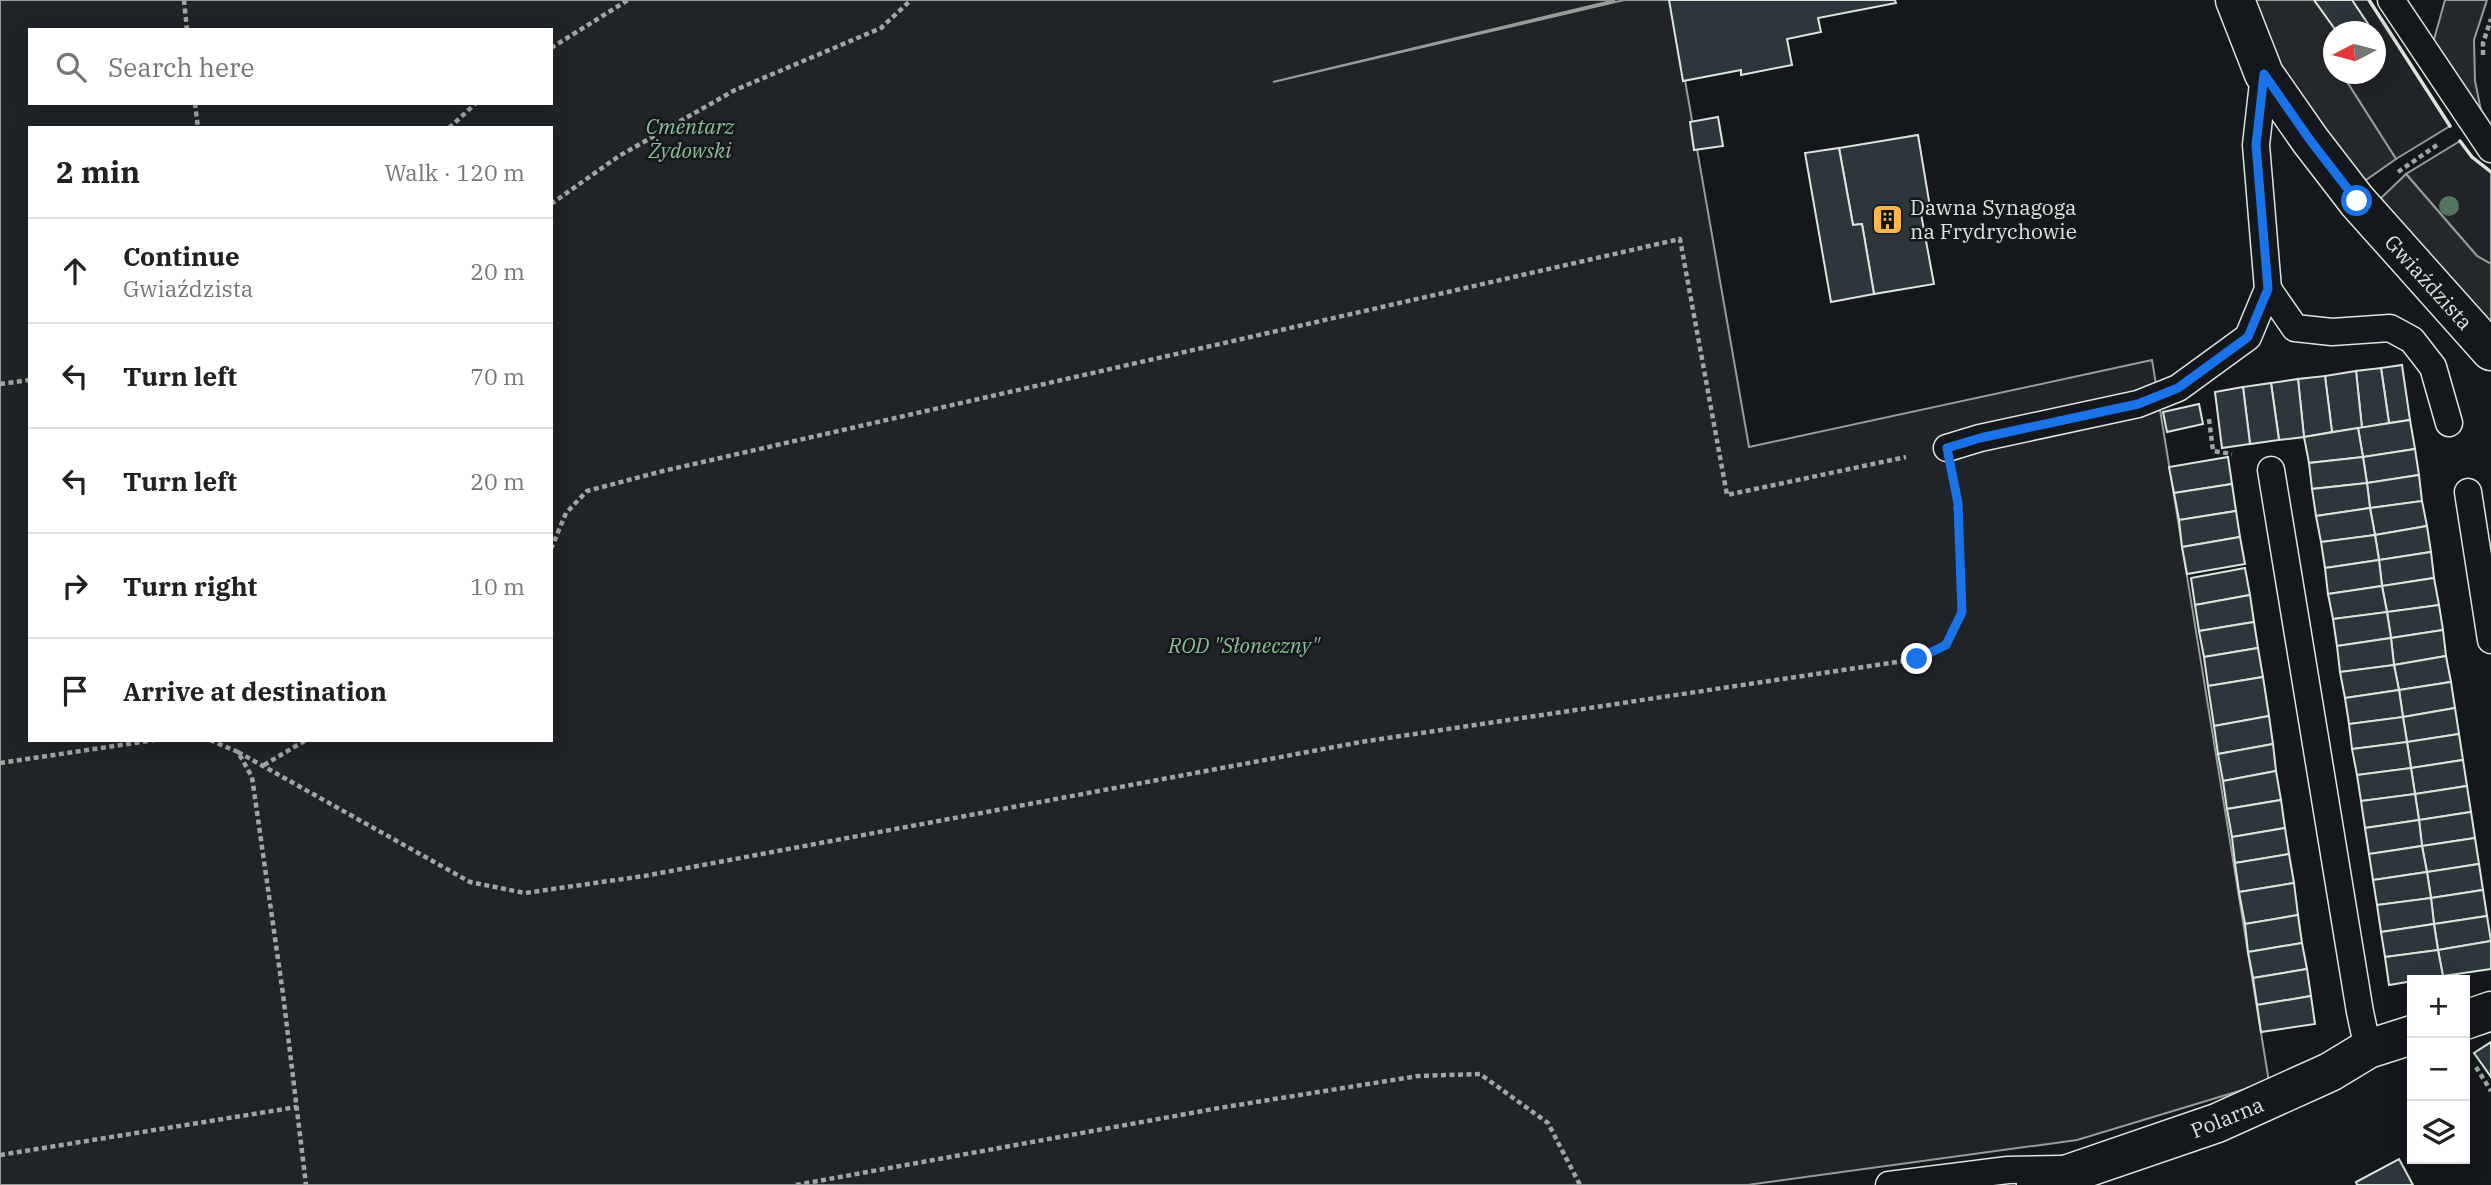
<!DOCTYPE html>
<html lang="en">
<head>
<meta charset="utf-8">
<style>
  :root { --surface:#fff; --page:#f2f2f2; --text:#202124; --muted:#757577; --line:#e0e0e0 }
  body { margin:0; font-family:"IBM Plex Serif",serif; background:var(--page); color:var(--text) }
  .controls { position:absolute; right:21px; bottom:21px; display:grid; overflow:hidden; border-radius:0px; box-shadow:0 4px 18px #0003 }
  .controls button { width:63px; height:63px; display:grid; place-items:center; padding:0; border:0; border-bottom:2px solid var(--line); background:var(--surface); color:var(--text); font:35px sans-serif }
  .compass { position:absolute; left:2323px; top:21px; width:63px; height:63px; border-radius:50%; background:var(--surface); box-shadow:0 4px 18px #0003; rotate:264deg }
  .stop { position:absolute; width:21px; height:21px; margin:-16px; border:5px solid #1a73e8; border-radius:50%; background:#fff }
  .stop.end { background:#1a73e8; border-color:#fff; box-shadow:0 2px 7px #0008 }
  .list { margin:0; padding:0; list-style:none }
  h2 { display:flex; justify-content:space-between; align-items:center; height:91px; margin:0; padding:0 28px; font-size:30px }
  h2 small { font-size:23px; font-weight:400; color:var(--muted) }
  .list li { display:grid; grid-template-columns:46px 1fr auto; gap:21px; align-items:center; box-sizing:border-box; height:105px; padding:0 28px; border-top:2px solid var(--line) }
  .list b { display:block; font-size:26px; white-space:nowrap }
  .list p { margin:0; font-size:23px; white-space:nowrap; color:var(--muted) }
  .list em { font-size:23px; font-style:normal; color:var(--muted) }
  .icon { flex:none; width:38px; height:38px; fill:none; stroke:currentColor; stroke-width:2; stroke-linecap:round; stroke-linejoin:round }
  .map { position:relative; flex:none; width:2491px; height:1185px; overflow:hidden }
  .search { position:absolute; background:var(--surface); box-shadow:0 4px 18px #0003; left:28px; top:28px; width:525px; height:77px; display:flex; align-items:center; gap:18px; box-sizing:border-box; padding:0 24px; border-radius:0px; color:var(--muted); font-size:26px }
  .panel { position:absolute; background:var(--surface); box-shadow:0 4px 18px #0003; left:28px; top:126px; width:525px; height:616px; border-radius:0px }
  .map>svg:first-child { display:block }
  .green { fill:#202428; stroke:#939e99; stroke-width:2; fill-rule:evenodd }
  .parking { fill:#24282b; stroke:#939e99; stroke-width:2 }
  .building { fill:#2c363c; stroke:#d8e6dc; stroke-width:2 }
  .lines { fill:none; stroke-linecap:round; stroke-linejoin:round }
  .service-casing { stroke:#d8e6dc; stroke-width:29 }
  .minor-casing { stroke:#d8e6dc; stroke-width:41 }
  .path { stroke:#9da8a2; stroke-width:4.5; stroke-dasharray:5 3.5; stroke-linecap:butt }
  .service { stroke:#14181c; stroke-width:26 }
  .minor { stroke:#14181c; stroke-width:38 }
  .wall { stroke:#d8e6dc; stroke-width:3.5 }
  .tree { fill:#55745f }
  .route { stroke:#1a73e8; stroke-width:9 }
  .labels { text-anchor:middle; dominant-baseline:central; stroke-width:5; stroke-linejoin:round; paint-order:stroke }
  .park-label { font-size:21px; font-style:italic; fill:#8ac095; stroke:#14181c }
  .poi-label { font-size:21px; fill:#d8e6dc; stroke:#14181c; text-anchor:start }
  .street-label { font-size:21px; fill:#d8e6dc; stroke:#14181c }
</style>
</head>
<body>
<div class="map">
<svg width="2491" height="1185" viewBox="0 0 2491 1185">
  <rect width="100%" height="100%" fill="#14181c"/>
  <g class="green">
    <path d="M0,0H1615L1273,82L1624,0H1671L1749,447L2152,360L2269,1082L2077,1140L1747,1185H0ZM30,30H551V103H30ZM30,128H551V740H30Z"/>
    <path d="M2352,0H2369L2450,126L2396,159L2342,74H2376V32L2358,31L2368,24Z"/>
    <path d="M2460,141L2472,157L2491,172V264L2477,256L2406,174Z"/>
  </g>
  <g class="parking">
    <path d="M2253,0H2314L2337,31L2334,32L2333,49L2329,53L2333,59L2334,74H2342L2396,159L2363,182L2277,65Z"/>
    <path d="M2445,0H2487L2474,40L2475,81L2482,115L2433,43Z"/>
    <path d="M2406,174L2477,256L2491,264V321L2475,315L2379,200Z"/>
  </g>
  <g class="building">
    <path d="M1669,0H1895L1896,3L1818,18L1821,32L1787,39L1792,65L1741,75V70L1683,81Z"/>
    <path d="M2314,0H2352L2368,24L2358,32H2337Z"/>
    <path d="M1718,117L1723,146L1694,150L1690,122Z"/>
    <path d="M1918,135L1931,213L1921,214L1934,284L1874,294L1862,224L1853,225L1839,148Z"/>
    <path d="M1839,148L1853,225L1862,224L1874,294L1831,302L1805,153Z"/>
    <path d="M2402,365L2410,420L2389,423L2381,368Z"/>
    <path d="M2381,368L2389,423L2362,428L2356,371Z"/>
    <path d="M2356,371L2362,428L2332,432L2325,376Z"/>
    <path d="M2325,376L2332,432L2304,437L2298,379Z"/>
    <path d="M2298,379L2304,437L2279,440L2271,383Z"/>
    <path d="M2271,383L2279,440L2250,444L2243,387Z"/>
    <path d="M2243,387L2250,444L2222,448L2215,392Z"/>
    <path d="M2199,404L2203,424L2167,432L2163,412Z"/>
    <path d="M2410,420L2415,449L2363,457L2358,428Z"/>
    <path d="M2358,428L2363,457L2309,463L2304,437Z"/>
    <path d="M2415,449L2419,475L2367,483L2363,457Z"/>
    <path d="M2228,457L2232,484L2174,493L2169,467Z"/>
    <path d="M2363,457L2367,483L2312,489L2309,463Z"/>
    <path d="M2419,475L2422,501L2370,508L2367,483Z"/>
    <path d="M2367,483L2370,508L2316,516L2312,489Z"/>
    <path d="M2232,484L2236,511L2179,520L2174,493Z"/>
    <path d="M2422,501L2427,526L2375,535L2370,508Z"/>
    <path d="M2370,508L2375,535L2321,542L2316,516Z"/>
    <path d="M2236,511L2240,537L2182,547L2179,520Z"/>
    <path d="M2427,526L2431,552L2379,560L2375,535Z"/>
    <path d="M2375,535L2379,560L2325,568L2321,542Z"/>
    <path d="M2240,537L2245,564L2187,574L2182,547Z"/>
    <path d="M2431,552L2434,578L2382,586L2379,560Z"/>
    <path d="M2379,560L2382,586L2328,594L2325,568Z"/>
    <path d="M2245,568L2250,595L2195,605L2191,578Z"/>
    <path d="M2434,578L2439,605L2387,612L2382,586Z"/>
    <path d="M2382,586L2387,612L2333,619L2328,594Z"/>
    <path d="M2250,595L2254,622L2199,631L2195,605Z"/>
    <path d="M2439,605L2443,630L2391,638L2387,612Z"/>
    <path d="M2387,612L2391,638L2337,646L2333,619Z"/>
    <path d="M2254,622L2258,648L2204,657L2199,631Z"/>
    <path d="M2443,630L2446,656L2394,665L2391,638Z"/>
    <path d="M2391,638L2394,665L2340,672L2337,646Z"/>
    <path d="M2258,648L2263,677L2208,686L2204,657Z"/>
    <path d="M2446,656L2451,682L2399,690L2394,665Z"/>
    <path d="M2394,665L2399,690L2345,698L2340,672Z"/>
    <path d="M2263,677L2269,716L2214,726L2208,686Z"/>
    <path d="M2451,682L2455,708L2403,717L2399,690Z"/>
    <path d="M2399,690L2403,717L2349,724L2345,698Z"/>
    <path d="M2455,708L2459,734L2407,742L2403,717Z"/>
    <path d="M2269,716L2273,744L2218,754L2214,726Z"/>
    <path d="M2403,717L2407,742L2352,749L2349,724Z"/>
    <path d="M2459,734L2463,760L2411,768L2407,742Z"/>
    <path d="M2407,742L2411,768L2357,775L2352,749Z"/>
    <path d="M2273,744L2276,771L2223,781L2218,754Z"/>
    <path d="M2463,760L2467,786L2415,794L2411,768Z"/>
    <path d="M2411,768L2415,794L2361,801L2357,775Z"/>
    <path d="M2276,771L2281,800L2227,809L2223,781Z"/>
    <path d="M2467,786L2471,812L2419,820L2415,794Z"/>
    <path d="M2415,794L2419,820L2365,828L2361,801Z"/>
    <path d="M2281,800L2285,828L2232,837L2227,809Z"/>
    <path d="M2471,812L2475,838L2422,846L2419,820Z"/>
    <path d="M2419,820L2422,846L2369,854L2365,828Z"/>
    <path d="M2285,828L2289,854L2235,863L2232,837Z"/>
    <path d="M2475,838L2479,864L2427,872L2422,846Z"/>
    <path d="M2422,846L2427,872L2373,880L2369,854Z"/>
    <path d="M2289,854L2294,883L2239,892L2235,863Z"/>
    <path d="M2479,864L2483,890L2431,898L2427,872Z"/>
    <path d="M2427,872L2431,898L2377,905L2373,880Z"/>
    <path d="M2294,883L2298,915L2245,924L2239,892Z"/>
    <path d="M2483,890L2487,916L2434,924L2431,898Z"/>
    <path d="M2431,898L2434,924L2381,932L2377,905Z"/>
    <path d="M2298,915L2302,943L2248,952L2245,924Z"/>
    <path d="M2487,916L2491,941L2438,950L2434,924Z"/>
    <path d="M2434,924L2438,950L2385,957L2381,932Z"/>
    <path d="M2491,941V969L2443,976L2438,950Z"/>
    <path d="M2302,943L2307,969L2253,978L2248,952Z"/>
    <path d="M2438,950L2443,976L2389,985L2385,957Z"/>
    <path d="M2307,969L2311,996L2257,1005L2253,978Z"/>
    <path d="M2311,996L2315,1024L2261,1032L2257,1005Z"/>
    <path d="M2491,1042V1077L2474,1053Z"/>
    <path d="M2399,1159L2413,1185H2357L2356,1182Z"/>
  </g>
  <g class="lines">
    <defs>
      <g id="service">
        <path d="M2391,0L2491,149"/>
        <path d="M2268,289L2295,328L2332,332L2390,328L2412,340L2433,367L2449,423"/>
        <path d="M1947,448L1980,438L2138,404L2178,388L2248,337L2268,289L2256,145L2264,74"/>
        <path d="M2271,470L2360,1012L2368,1049"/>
        <path d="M2468,492L2491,640"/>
        <path d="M1889,1185L2008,1170L2062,1169"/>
      </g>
      <g id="minor">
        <path d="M2235,0L2264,74L2310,140L2357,201L2491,351"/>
        <path d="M2465,1020L2491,1011"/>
        <path d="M2036,1185L2217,1123L2330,1072L2368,1049L2412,1035"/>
      </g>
    </defs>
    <use href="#service" class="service-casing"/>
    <use href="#minor" class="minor-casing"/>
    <g class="path">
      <path d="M184,0L187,30"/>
      <path d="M551,48L628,0"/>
      <path d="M2483,55V43L2491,19"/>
      <path d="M195,103L198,128"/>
      <path d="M449,128L476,103"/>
      <path d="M2398,172L2437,145"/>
      <path d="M551,204L619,156L735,90L881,28L911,0"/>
      <path d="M0,384L30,380"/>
      <path d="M2209,419L2213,451L2232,454"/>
      <path d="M551,549L566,513L587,491L663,471L1680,239L1727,495L1906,457"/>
      <path d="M210,740L238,752L252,777L283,994L306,1185"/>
      <path d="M238,752L470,882L525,893L644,876L1361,742L1917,659L1946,645L1962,612L1955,491"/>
      <path d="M0,763L154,740"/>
      <path d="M264,765L306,740"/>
      <path d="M2476,1067L2491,1091"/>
      <path d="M0,1155L297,1107"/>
      <path d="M796,1185L1219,1108L1418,1076L1480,1074L1548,1123L1580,1185"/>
    </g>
    <use href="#service" class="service"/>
    <use href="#minor" class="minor"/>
    <g class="wall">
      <path d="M2369,0L2450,126"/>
      <path d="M2460,141L2472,157L2491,172"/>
    </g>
  </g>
  <circle class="tree" cx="2449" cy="206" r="10"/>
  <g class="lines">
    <path class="route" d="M1917,659L1946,645L1962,612L1958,503L1947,448L1980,438L2138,404L2178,388L2248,337L2268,289L2256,145L2264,74L2310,140L2357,201"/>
  </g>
  <defs>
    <symbol id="building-square" viewBox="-11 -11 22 22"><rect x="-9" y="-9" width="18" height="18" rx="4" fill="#ffb74d" stroke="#14181c"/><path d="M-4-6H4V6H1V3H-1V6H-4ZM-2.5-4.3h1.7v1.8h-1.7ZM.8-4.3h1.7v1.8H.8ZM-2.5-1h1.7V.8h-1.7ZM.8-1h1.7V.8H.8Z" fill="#111"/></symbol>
  </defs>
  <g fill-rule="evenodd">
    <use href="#building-square" x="1870" y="202" width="35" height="35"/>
  </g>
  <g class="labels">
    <g class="park-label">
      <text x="690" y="126">Cmentarz<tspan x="690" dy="24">Żydowski</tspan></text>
      <text x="1244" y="645">ROD "Słoneczny"</text>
    </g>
    <g class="poi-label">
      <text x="1910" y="207">Dawna Synagoga<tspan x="1910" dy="24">na Frydrychowie</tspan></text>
    </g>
    <g class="street-label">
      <text transform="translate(2429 282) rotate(48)">Gwiaździsta</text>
      <text transform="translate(2227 1117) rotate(-22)">Polarna</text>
    </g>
  </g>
</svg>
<div class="controls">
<button>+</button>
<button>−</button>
<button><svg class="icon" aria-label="layers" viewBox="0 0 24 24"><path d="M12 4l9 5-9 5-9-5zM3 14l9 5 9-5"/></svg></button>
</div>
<svg class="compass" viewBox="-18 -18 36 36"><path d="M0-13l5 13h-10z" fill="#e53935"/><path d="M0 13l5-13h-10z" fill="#757577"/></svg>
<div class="stop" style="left:2357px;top:201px"></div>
<div class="stop end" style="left:1917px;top:659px"></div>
<div class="search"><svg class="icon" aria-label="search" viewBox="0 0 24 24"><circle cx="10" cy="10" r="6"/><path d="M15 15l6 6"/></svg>Search here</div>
<section class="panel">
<h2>2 min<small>Walk · 120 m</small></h2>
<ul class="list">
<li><svg class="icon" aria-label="ahead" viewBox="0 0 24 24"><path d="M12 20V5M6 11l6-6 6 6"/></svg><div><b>Continue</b><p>Gwiaździsta</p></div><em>20 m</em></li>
<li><svg class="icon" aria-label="left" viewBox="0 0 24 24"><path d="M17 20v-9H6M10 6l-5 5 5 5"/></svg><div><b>Turn left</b></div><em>70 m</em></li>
<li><svg class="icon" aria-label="left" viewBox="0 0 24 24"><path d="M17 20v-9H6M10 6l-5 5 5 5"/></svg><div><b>Turn left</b></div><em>20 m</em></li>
<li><svg class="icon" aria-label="right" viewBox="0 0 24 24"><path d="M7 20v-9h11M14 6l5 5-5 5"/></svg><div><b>Turn right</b></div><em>10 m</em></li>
<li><svg class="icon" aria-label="arrive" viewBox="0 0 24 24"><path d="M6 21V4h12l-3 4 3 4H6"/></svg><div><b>Arrive at destination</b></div></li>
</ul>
</section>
</div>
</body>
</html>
